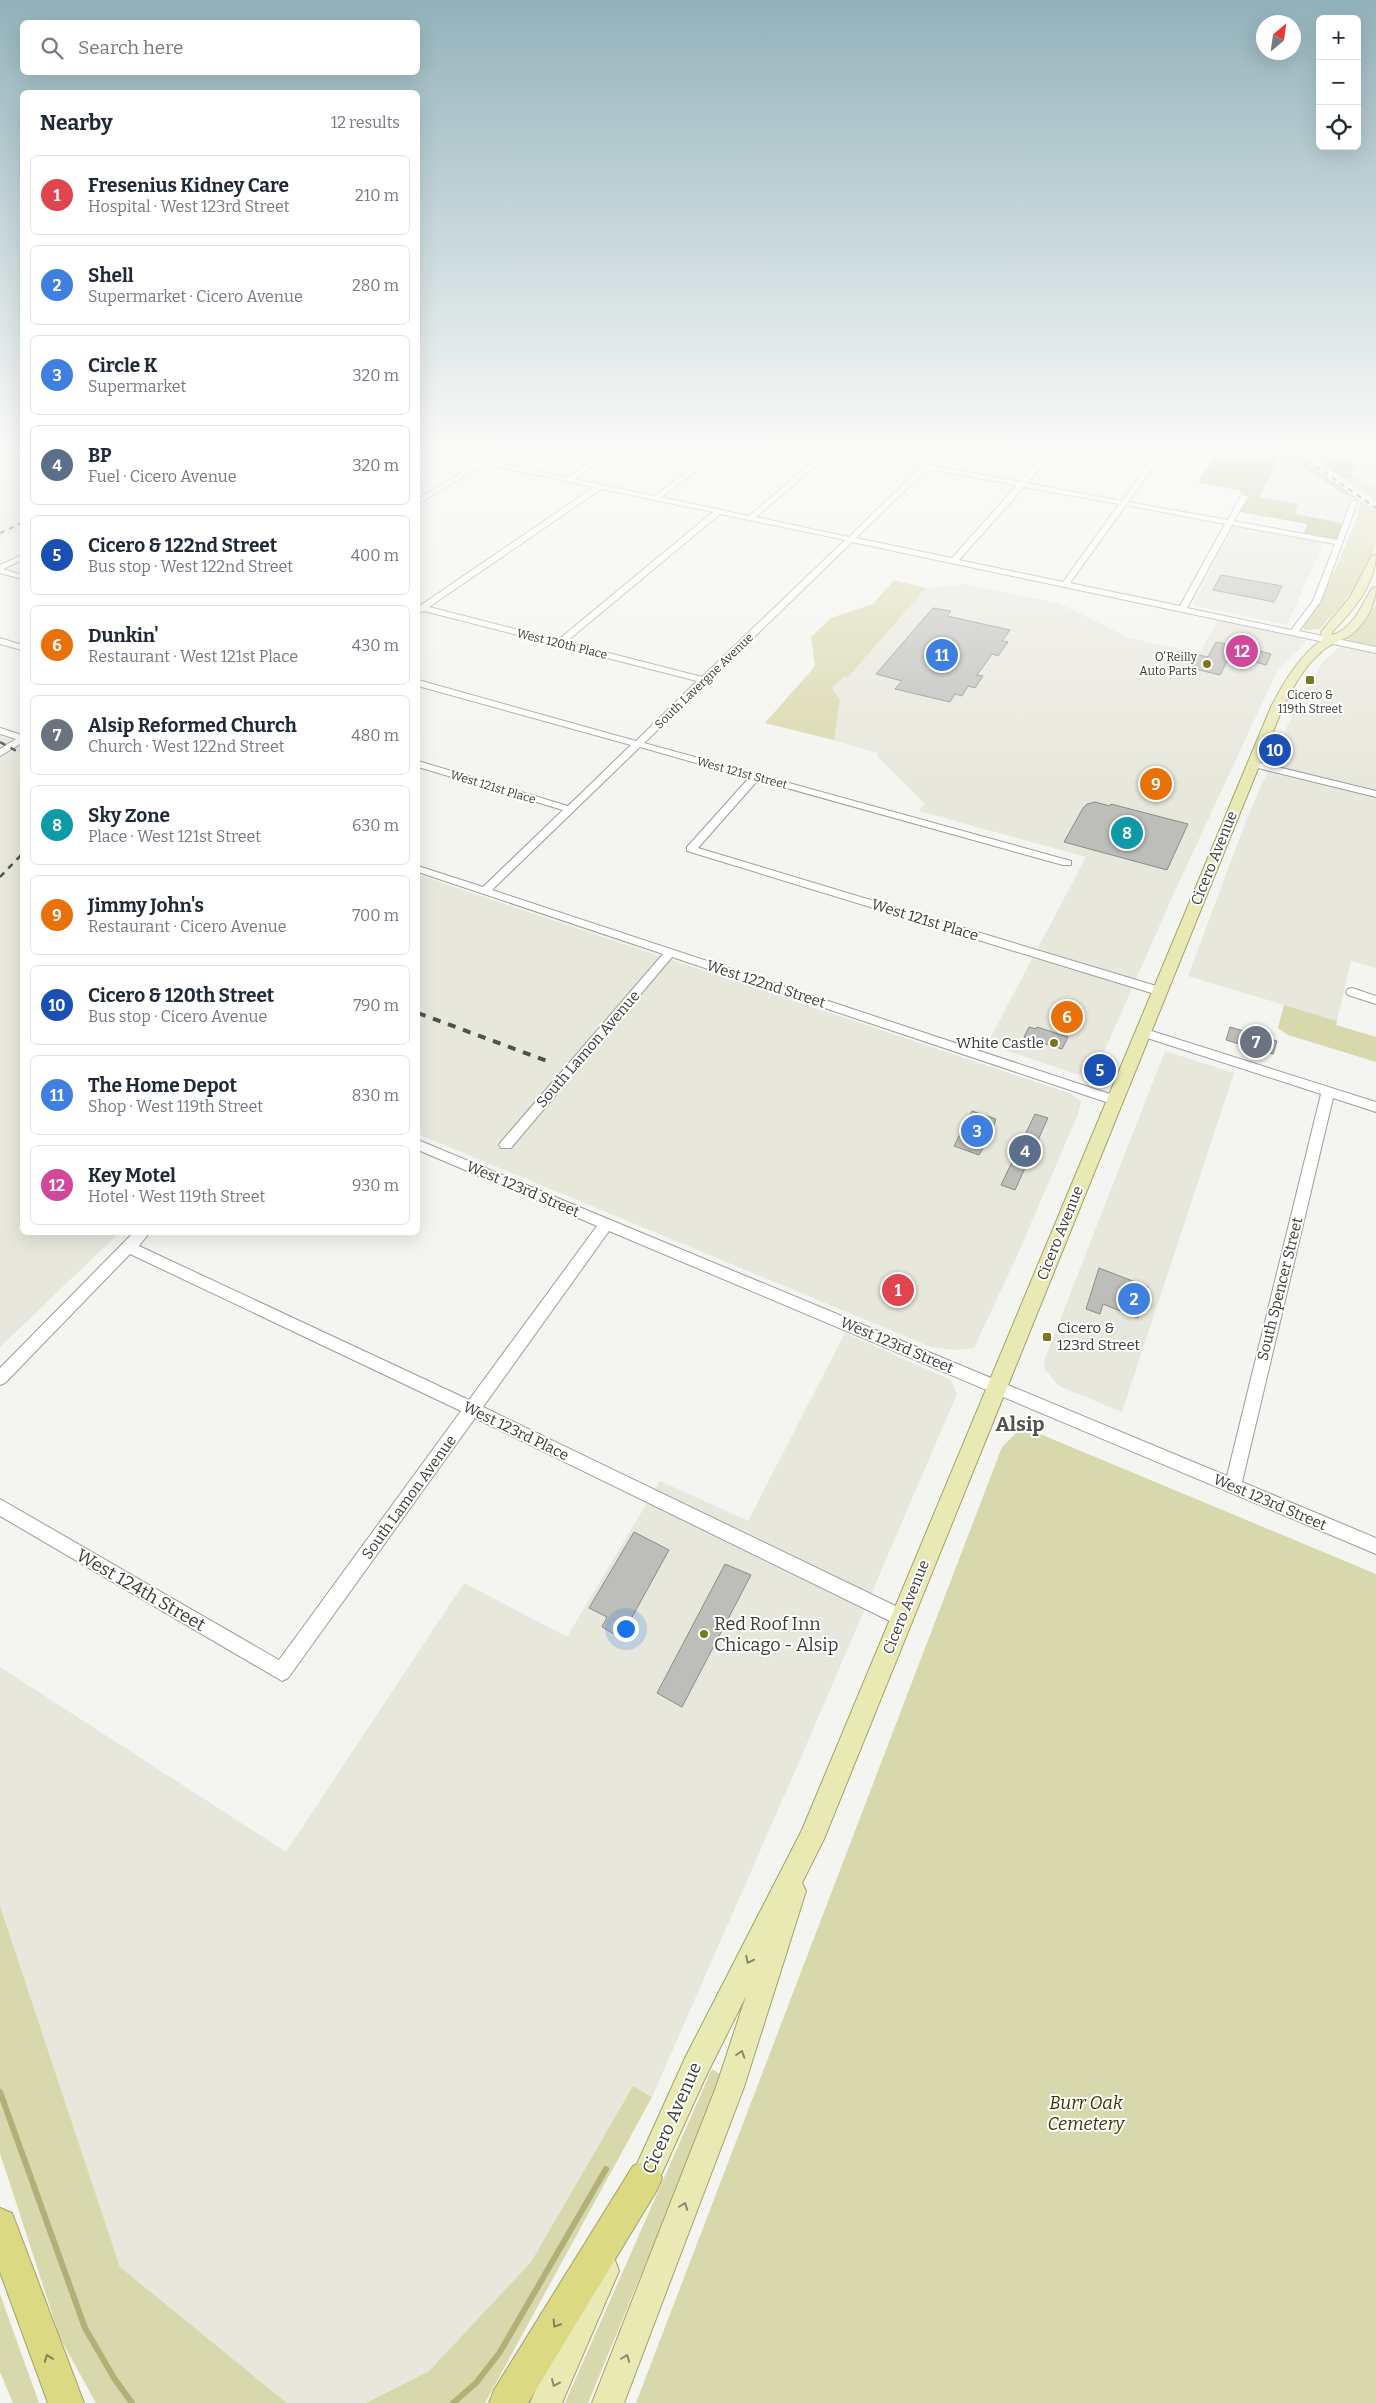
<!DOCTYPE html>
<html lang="en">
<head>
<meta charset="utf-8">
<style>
  :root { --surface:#fff; --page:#f6f6f7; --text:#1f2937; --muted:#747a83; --line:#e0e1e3; --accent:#2563eb }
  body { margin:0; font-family:Bitter,serif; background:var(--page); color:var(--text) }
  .controls { position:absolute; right:15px; top:15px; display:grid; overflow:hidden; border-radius:8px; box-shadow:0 5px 20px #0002 }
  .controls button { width:45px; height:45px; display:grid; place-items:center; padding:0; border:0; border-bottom:1px solid var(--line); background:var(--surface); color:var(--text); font:25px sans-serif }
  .compass { position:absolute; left:1256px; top:15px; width:45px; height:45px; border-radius:50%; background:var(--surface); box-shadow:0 5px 20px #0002; rotate:29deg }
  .you { position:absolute; left:625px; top:1628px; width:18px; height:18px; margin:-12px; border:4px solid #fff; border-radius:50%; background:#1a73e8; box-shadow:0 0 0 8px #1a73e833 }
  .badge { display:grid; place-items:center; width:32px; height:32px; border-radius:50%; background:var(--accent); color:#fff; font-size:16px; font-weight:700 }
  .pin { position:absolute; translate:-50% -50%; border:2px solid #fff; box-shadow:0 1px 5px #0006 }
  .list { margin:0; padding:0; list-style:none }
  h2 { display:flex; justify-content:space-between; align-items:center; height:65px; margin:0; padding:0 20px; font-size:21px }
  h2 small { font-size:16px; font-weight:400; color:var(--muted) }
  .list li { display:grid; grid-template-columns:32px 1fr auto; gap:15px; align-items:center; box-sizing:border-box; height:80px; margin:0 10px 10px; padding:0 10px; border:1px solid var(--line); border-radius:8px }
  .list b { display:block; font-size:19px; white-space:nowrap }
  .list p { margin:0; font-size:16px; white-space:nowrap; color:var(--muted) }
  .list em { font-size:16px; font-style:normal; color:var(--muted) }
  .icon { flex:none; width:28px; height:28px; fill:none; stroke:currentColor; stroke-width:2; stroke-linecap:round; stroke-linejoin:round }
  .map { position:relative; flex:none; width:1376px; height:2403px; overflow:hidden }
  .search { position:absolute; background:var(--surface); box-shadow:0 5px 20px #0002; left:20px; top:20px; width:400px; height:55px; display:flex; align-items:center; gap:12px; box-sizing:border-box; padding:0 18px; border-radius:8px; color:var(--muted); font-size:19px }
  .panel { position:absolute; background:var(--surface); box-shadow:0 5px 20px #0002; left:20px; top:90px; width:400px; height:1145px; border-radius:8px }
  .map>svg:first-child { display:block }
  .built { fill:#e7e7dc }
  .green { fill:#d8d8ad }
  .forest { fill:#b3b379 }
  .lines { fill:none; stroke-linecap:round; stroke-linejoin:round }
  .stream { stroke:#b1b077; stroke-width:6 }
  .building { fill:#bdbdba; stroke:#8c8c89 }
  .minor-casing { stroke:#9d9d99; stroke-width:2 }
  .major-casing { stroke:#a3a268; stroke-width:2 }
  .highway-casing { stroke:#a3a268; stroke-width:2 }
  .minor { fill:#fff; fill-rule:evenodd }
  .major { fill:#e9e9b4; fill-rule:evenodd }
  .highway { fill:#dbda82; fill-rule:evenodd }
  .rail-far2 { stroke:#50504e; stroke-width:2; stroke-dasharray:5 5; stroke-linecap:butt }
  .rail-far1 { stroke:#50504e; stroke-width:2.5; stroke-dasharray:6 6; stroke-linecap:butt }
  .rail { stroke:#50504e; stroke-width:4; stroke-dasharray:8 8; stroke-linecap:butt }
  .oneway { stroke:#898970 }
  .oneway2 { stroke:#828259 }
  .poi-dot { fill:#7a781e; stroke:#fffffe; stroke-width:2 }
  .labels { text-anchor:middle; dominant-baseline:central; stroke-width:4; stroke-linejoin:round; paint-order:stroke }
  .far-street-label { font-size:12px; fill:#3a3a38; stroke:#fffffe }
  .far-poi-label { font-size:12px; fill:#3a3a38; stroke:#fffffe; text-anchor:end }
  .street-label { font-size:15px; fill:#3a3a38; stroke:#fffffe }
  .poi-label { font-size:15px; fill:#3a3a38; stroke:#fffffe; text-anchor:end }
  .near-street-label { font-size:18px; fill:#3a3a38; stroke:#fffffe }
  .near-poi-label { font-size:18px; fill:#3a3a38; stroke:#fffffe; text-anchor:start }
  .near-park-label { font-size:18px; font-style:italic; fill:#363505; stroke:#fffffe }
  .district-label { font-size:20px; font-weight:bold; fill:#525250; stroke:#fffffe }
</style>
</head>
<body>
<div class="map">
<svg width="1376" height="2403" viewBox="0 0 1376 2403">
  <rect width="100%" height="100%" fill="#f4f4f0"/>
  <g class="built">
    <path d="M0,449H22V529L0,539Z"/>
    <path d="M840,449H939L924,465Z"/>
    <path d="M1326,449H1376V487L1361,484L1363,478L1350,474L1345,462Z"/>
    <path d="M1279,458L1296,461L1339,491L1354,498L1342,523L1295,514L1298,504L1259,497Z"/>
    <path d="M1233,525L1324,542L1287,625L1193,605Z"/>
    <path d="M964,584L1058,603L1129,638L1200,653L1219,617L1300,637L1305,640V644L1277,671L1174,893L1095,1072L1088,1075L1076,1074L987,1044L1086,857L919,811L925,804L877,756L878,753L834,740L840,700L832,688L845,677H848L926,588Z"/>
    <path d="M1341,645L1376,652V854L1355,849L1376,854V968L1351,961L1337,1021L1188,976L1246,821L1296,706L1323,662Z"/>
    <path d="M0,736L22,743V1232L119,1233L0,1347Z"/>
    <path d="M418,875L1072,1094L1081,1102L1078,1114L1016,1258L974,1348L953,1350L931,1347L418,1134Z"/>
    <path d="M1165,1051L1234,1073L1122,1412L1059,1386L1045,1370L1044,1361Z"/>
    <path d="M845,1333L951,1380L957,1394L799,1762L652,2097L633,2086L531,2262L429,2371L366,2403H287L120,2267L0,1906V1667L286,1852L464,1583L567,1637L660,1481L748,1521Z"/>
  </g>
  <g class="green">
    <path d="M420,449H492L474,460Z"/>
    <path d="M1355,476L1363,478L1361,484L1376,487V502L1344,479Z"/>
    <path d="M1361,501L1376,511C1376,520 1376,529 1376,538C1372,573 1342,604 1320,629L1305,630L1302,627C1305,618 1315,611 1320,601C1334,574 1345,546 1357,518L1358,509Z"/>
    <path d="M894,580L926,588L848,677H844L832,688L840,700L834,740L765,723L815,666L811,637L831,618L873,604Z"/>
    <path d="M1376,605V647L1351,641L1347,638Z"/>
    <path d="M1284,1005L1337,1021L1336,1025L1376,1037V1062L1288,1035L1278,1028Z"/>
    <path d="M1042,1427L1040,1434L1376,1574V2403H636L1002,1447L1019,1430Z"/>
    <path d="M0,1906L120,2267L287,2403H96L60,2338L0,2153Z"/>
    <path d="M712,2069L723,2076L588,2403H565Z"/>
    <path d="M633,2086L652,2097L485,2403H366L429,2371L531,2262Z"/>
    <path d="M0,2294L39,2403H13L0,2372Z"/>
  </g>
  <g class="forest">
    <path d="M1219,449H1287L1361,501L1339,491L1296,461L1279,458L1259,497L1298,504L1295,514L1342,523L1336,541L1303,535L1307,524L1240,512L1248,497L1239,490L1198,483Z"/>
    <path d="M1301,449H1326L1345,462L1355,464L1350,474L1355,476L1344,479Z"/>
  </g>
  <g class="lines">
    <g class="stream">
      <path d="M0,2092L85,2328L114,2378L132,2403"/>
      <path d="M453,2403L476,2383L500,2352L606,2169"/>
    </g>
  </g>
  <g class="building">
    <path d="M1221,575L1282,586L1274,602L1213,590Z"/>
    <path d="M933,608L951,611L947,616L1010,630L1002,641L1008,642L998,656L992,654L977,675L983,676L975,688L968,686L962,696L955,694L950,702L895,689L902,681L876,674Z"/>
    <path d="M1216,642L1235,646L1220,675L1187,667L1195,654L1208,657Z"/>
    <path d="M1260,651L1271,654L1266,665L1255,662Z"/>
    <path d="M1095,802L1110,806L1111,804L1188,824L1167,870L1064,842L1083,808L1087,804Z"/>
    <path d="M1029,1027L1036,1029L1037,1027L1068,1037L1062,1049L1024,1037Z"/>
    <path d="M1230,1027L1277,1041L1273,1054L1226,1040Z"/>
    <path d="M972,1111L996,1119L990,1136L979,1155L954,1146Z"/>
    <path d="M1035,1114L1048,1118L1015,1190L1001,1185Z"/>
    <path d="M1099,1268L1148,1287L1138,1318L1103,1304L1100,1314L1086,1309Z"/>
    <path d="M634,1532L669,1550L626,1628L620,1625L614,1634L602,1627L607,1617L589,1608Z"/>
    <path d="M725,1564L751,1575L682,1707L657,1693Z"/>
  </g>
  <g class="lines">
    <defs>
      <g id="minor">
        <path d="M500,449H508L490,461L568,478L609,449H617L575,479L654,496L718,449H726L661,497L749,516L827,449H845L924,464L940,449H947L931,465L1020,482L1049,449H1056L1027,483L1122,501L1159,449H1166L1128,502L1228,520L1240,497L1244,495L1248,497L1234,521L1337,540L1351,502L1358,500L1321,601L1299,631L1376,647V653L852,542L710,680L709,683L706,684L644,743L1071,861V865H1063L758,780L698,848L1163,988L1165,991L1163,994H1155L687,851V847L749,778L640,747L492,890L1119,1097L1120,1100L1119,1103H1109L672,957L511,1148H501L499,1145L501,1142L663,954L418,872V866L483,887L563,810L418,767V761L568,806L631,745L418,686V680L636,741L697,681L424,611L418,613V605H421L594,487L485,464L418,504V499L472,466L418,455V451L477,463ZM833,451L921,467L849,537L756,517ZM927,469L1017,485L952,558L856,538ZM1024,487L1119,504L1063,582L959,560ZM601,489L713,512L558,640L429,607ZM1126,505L1225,524L1180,606L1070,583ZM720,514L845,540L702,677L566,642ZM1232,525L1335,544L1313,601L1291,630L1187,608Z"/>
        <path d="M22,555V560L3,569L22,575V579L0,573V565Z"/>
        <path d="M0,638L22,645V650L0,644Z"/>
        <path d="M0,728L22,735V743L0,756V749L16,739L0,734Z"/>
        <path d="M1253,761L1376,791V797L1250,766V762Z"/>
        <path d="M1352,988L1376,996V1004L1348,995L1346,992L1348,989Z"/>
        <path d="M1142,1028L1376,1102V1112L1333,1098L1242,1482L1376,1538V1554L609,1231L483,1407L908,1612L911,1618L908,1624L902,1627L896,1624L475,1418L288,1678L282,1681L0,1516V1499L279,1660L461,1411L130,1254L5,1383L0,1385V1368L134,1232H150L139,1246L469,1400L597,1226L418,1150V1140L1227,1476L1321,1094L1138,1035L1136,1032Z"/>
      </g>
      <g id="major">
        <path d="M1376,554C1376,584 1352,612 1332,632V635C1353,629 1362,605 1372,588L1376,587C1376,605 1363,629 1346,638C1335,643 1326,646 1317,656C1302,670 1292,689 1283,707L824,1839L802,1883L806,1891L744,2087L624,2403H592L716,2087L746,1996L706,2076L652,2195L642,2200L632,2195L627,2185L632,2175L686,2056L802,1830L1271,707C1284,682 1299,656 1323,639L1321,632L1350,597L1371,557Z"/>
        <path d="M604,2256L615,2260L619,2271L562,2403H530L593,2260Z"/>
      </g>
      <g id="highway">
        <path d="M645,2161L657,2166L662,2178L657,2190L528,2403H489L494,2390L633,2166Z"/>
        <path d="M0,2208L12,2213L84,2403H48L0,2272Z"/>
      </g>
    </defs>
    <use href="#minor" class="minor-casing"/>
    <use href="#major" class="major-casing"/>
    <use href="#highway" class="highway-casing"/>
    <use href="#minor" class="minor"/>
    <use href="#major" class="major"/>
    <use href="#highway" class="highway"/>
    <g class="rail-far2">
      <path d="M1291,449L1376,508"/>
      <path d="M0,533L22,523"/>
    </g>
    <g class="rail-far1">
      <path d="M0,742L22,754"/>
      <path d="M0,877L22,854"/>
    </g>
    <path class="rail" d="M418,1013L547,1061"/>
  </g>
  <defs><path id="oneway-chevron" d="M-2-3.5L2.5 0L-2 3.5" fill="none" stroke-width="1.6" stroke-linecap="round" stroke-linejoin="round" transform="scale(1.25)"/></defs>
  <g class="oneway">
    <use href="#oneway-chevron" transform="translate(749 1960) rotate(117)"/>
    <use href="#oneway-chevron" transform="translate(741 2054) rotate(-72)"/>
    <use href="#oneway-chevron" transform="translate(684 2206) rotate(-69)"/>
    <use href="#oneway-chevron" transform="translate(626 2358) rotate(-69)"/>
    <use href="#oneway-chevron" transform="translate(555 2383) rotate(114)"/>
  </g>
  <g class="oneway2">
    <use href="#oneway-chevron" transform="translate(556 2324) rotate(122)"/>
    <use href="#oneway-chevron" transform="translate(48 2358) rotate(-110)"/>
  </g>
  <linearGradient id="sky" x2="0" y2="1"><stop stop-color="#92b2bb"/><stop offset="0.57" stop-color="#fafaf8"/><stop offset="1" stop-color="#fafaf8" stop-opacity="0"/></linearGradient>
  <rect width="1376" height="786" fill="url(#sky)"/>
  <g class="poi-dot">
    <circle cx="1207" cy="664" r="5"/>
    <rect x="1305" y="675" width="10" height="10" rx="2.5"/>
    <circle cx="1054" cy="1043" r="5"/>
    <rect x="1042" y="1332" width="10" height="10" rx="2.5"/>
    <circle cx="704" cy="1634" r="5"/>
  </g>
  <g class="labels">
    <g class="far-street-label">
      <text transform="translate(562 644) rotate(14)">West 120th Place</text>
      <text transform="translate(704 681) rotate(-44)">South Lavergne Avenue</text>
      <text transform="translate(742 773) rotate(15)">West 121st Street</text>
      <text transform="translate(493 787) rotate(17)">West 121st Place</text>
    </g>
    <g class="far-poi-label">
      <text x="1197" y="657">O'Reilly<tspan x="1197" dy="14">Auto Parts</tspan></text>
      <text x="1310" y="695" text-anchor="middle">Cicero &amp;<tspan x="1310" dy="14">119th Street</tspan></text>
    </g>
    <g class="street-label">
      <text transform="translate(1214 858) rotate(-68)">Cicero Avenue</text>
      <text transform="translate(925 920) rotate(17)">West 121st Place</text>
      <text transform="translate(766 984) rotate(18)">West 122nd Street</text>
      <text transform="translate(588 1049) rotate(-49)">South Lamon Avenue</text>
      <text transform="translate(523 1189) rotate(23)">West 123rd Street</text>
      <text transform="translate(1060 1233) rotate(-68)">Cicero Avenue</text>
      <text transform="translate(1280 1289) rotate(-76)">South Spencer Street</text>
      <text transform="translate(897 1345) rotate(23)">West 123rd Street</text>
      <text transform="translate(516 1431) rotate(26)">West 123rd Place</text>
      <text transform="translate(409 1497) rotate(-54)">South Lamon Avenue</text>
      <text transform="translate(1270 1502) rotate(23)">West 123rd Street</text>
      <text transform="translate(906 1607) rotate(-68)">Cicero Avenue</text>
    </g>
    <g class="poi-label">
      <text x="1044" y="1043">White Castle</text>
      <text x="1057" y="1328" text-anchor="start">Cicero &amp;<tspan x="1057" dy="17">123rd Street</tspan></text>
    </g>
    <g class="near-street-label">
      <text transform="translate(141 1590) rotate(30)">West 124th Street</text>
      <text transform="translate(672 2118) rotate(-66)">Cicero Avenue</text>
    </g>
    <g class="near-poi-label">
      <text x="714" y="1624">Red Roof Inn<tspan x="714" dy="21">Chicago - Alsip</tspan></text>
    </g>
    <g class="near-park-label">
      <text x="1086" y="2103">Burr Oak<tspan x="1086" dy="21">Cemetery</tspan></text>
    </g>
    <g class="district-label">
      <text x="1020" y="1424">Alsip</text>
    </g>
  </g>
</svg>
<div class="controls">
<button>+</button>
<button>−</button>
<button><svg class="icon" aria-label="locate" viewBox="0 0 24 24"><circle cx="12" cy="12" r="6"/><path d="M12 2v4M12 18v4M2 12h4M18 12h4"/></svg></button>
</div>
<svg class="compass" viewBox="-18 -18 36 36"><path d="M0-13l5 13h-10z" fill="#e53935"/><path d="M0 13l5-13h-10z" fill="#747a83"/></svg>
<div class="you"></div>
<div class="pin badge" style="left:898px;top:1290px;background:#e0444e">1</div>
<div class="pin badge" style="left:1134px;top:1299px;background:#3f7fe0">2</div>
<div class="pin badge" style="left:977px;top:1131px;background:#3f7fe0">3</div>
<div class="pin badge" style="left:1025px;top:1151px;background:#5c6f8a">4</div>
<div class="pin badge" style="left:1100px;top:1070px;background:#1a4fb4">5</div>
<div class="pin badge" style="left:1067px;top:1017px;background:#e8710a">6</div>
<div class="pin badge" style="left:1256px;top:1042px;background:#6b7280">7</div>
<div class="pin badge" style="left:1127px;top:833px;background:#0f9aa8">8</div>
<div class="pin badge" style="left:1156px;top:784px;background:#e8710a">9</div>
<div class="pin badge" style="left:1275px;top:750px;background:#1a4fb4">10</div>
<div class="pin badge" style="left:942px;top:655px;background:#3f7fe0">11</div>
<div class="pin badge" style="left:1242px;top:651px;background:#d1479c">12</div>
<div class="search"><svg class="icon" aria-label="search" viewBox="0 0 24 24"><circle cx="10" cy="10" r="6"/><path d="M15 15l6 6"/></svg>Search here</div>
<section class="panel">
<h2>Nearby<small>12 results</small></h2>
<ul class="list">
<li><span class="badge" style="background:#e0444e">1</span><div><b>Fresenius Kidney Care</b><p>Hospital · West 123rd Street</p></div><em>210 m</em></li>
<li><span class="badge" style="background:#3f7fe0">2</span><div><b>Shell</b><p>Supermarket · Cicero Avenue</p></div><em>280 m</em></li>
<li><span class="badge" style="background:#3f7fe0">3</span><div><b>Circle K</b><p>Supermarket</p></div><em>320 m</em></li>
<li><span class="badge" style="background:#5c6f8a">4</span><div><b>BP</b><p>Fuel · Cicero Avenue</p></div><em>320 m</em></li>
<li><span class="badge" style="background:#1a4fb4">5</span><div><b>Cicero &amp; 122nd Street</b><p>Bus stop · West 122nd Street</p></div><em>400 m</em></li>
<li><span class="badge" style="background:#e8710a">6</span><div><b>Dunkin'</b><p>Restaurant · West 121st Place</p></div><em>430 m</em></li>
<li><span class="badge" style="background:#6b7280">7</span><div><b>Alsip Reformed Church</b><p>Church · West 122nd Street</p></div><em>480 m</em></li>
<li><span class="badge" style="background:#0f9aa8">8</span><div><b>Sky Zone</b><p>Place · West 121st Street</p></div><em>630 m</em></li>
<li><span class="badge" style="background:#e8710a">9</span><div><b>Jimmy John's</b><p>Restaurant · Cicero Avenue</p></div><em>700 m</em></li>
<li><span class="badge" style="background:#1a4fb4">10</span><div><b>Cicero &amp; 120th Street</b><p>Bus stop · Cicero Avenue</p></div><em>790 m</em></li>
<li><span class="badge" style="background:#3f7fe0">11</span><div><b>The Home Depot</b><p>Shop · West 119th Street</p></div><em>830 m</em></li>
<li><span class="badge" style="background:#d1479c">12</span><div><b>Key Motel</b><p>Hotel · West 119th Street</p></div><em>930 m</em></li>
</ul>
</section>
</div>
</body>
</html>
